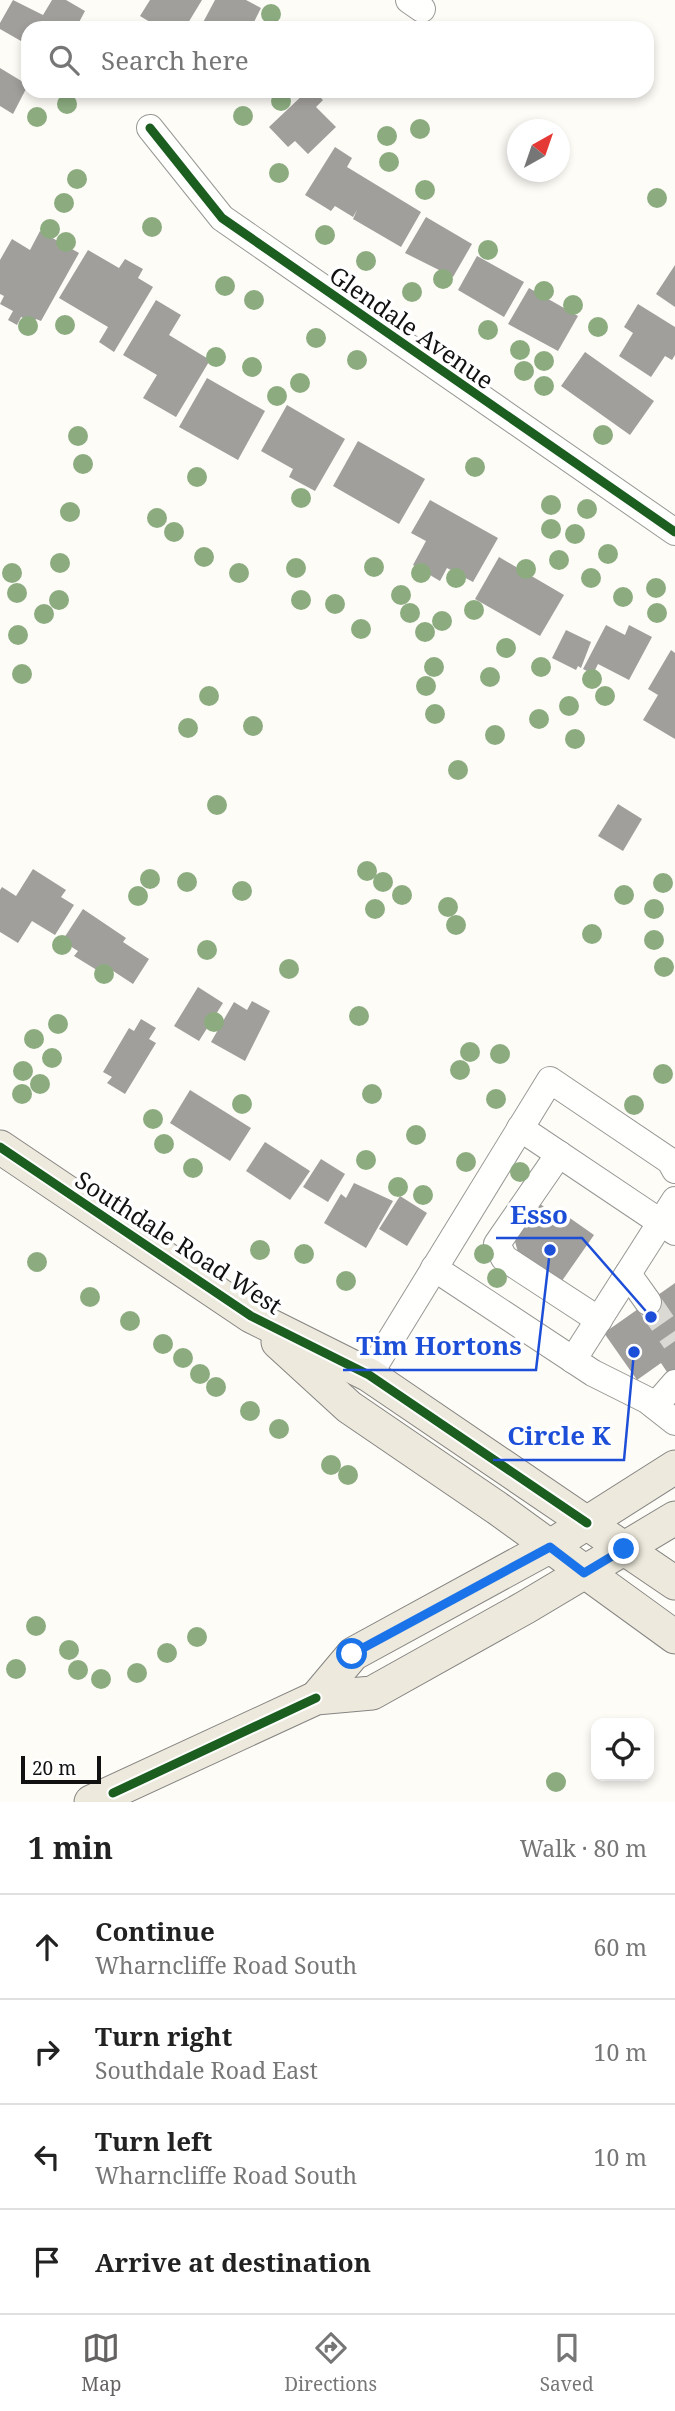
<!DOCTYPE html>
<html lang="en">
<head>
<meta charset="utf-8">
<style>
  :root { --surface:#fff; --page:#f6f6f6; --text:#222; --muted:#767676; --line:#e0e0e0; --accent:#646362 }
  body { margin:0; font-family:"Noto Serif",serif; background:var(--page); color:var(--text) }
  .controls { position:absolute; right:21px; bottom:21px; display:grid; overflow:hidden; border-radius:14px; box-shadow:0 4px 10px #0003 }
  .controls button { width:63px; height:63px; display:grid; place-items:center; padding:0; border:0; border-bottom:2px solid var(--line); background:var(--surface); color:var(--text); font:35px sans-serif }
  .compass { position:absolute; left:507px; top:119px; width:63px; height:63px; border-radius:50%; background:var(--surface); box-shadow:0 4px 10px #0003; rotate:40deg }
  .scale { position:absolute; left:21px; bottom:18px; width:80px; box-sizing:border-box; padding-left:7px; border:4px solid #111; border-top:0; font-size:19px; line-height:24px; white-space:nowrap; color:#111; -webkit-text-stroke:5px #fff; paint-order:stroke }
  .stop { position:absolute; width:21px; height:21px; margin:-16px; border:5px solid #1a73e8; border-radius:50%; background:#fff }
  .stop.end { background:#1a73e8; border-color:#fff; box-shadow:0 2px 7px #0008 }
  .list { margin:0; padding:0; list-style:none }
  h2 { display:flex; justify-content:space-between; align-items:center; height:91px; margin:0; padding:0 28px; font-size:30px }
  h2 small { font-size:23px; font-weight:400; color:var(--muted) }
  .list li { display:grid; grid-template-columns:46px 1fr auto; gap:21px; align-items:center; box-sizing:border-box; height:105px; padding:0 28px; border-top:2px solid var(--line) }
  .list b { display:block; font-size:26px; white-space:nowrap }
  .list p { margin:0; font-size:23px; white-space:nowrap; color:var(--muted) }
  .list em { font-size:23px; font-style:normal; color:var(--muted) }
  .icon { flex:none; width:38px; height:38px; fill:none; stroke:currentColor; stroke-width:2; stroke-linecap:round; stroke-linejoin:round }
  .map { position:relative; flex:none; width:675px; height:1802px; overflow:hidden }
  .search { position:absolute; background:var(--surface); box-shadow:0 4px 10px #0003; left:21px; right:21px; top:21px; height:77px; display:flex; align-items:center; gap:18px; box-sizing:border-box; padding:0 24px; border-radius:21px; color:var(--muted); font-size:26px }
  .sheet { height:511px; background:var(--surface) }
  nav { display:flex; justify-content:space-around; align-items:center; box-sizing:border-box; height:98px; border-top:2px solid var(--line); background:var(--surface); font-size:19px; color:var(--muted) }
  nav a { display:grid; justify-items:center; gap:4px }
  nav .on { color:var(--accent) }
  .map>svg:first-child { display:block }
  .building { fill:#a19f9c }
  .lines { fill:none; stroke-linecap:round; stroke-linejoin:round }
  .minor-tunnel { stroke:#dad9d4; stroke-width:26; stroke-dasharray:26 13; stroke-linecap:butt }
  .minor-casing { stroke:#979795; stroke-width:28 }
  .major-casing { stroke:#858482; stroke-width:35 }
  .minor { stroke:#fffffe; stroke-width:26 }
  .major { stroke:#ede9dc; stroke-width:33 }
  .cycleway-casing { stroke:#fff; stroke-width:13 }
  .cycleway { stroke:#1b5e20; stroke-width:9 }
  .tree { fill:#8cac80 }
  .route { stroke:#1a73e8; stroke-width:9 }
  .labels { text-anchor:middle; dominant-baseline:central; stroke-width:7; stroke-linejoin:round; paint-order:stroke }
  .street-label { font-size:24px; fill:#111; stroke:#fff }
  .leader { fill:none; stroke:#1d4ed8; stroke-width:2.5 }
  .callout-dot { fill:#1d4ed8; stroke:#fff; stroke-width:2.5 }
  .callout-label { font-size:26px; text-anchor:middle; font-weight:bold; fill:#1d4ed8; stroke:#fff; stroke-width:7; stroke-linejoin:round; paint-order:stroke }
</style>
</head>
<body>
<div class="map">
<svg width="675" height="1802" viewBox="0 0 675 1802">
  <rect width="100%" height="100%" fill="#fdfcf7"/>
  <g class="building">
    <path d="M13,0L43,15L52,0H66L85,11L76,28H28V45L0,29V23Z"/>
    <path d="M150,0H202L185,28H160L140,16Z"/>
    <path d="M215,0H246L261,8L251,28H200Z"/>
    <path d="M0,68L28,85L13,114L0,106Z"/>
    <path d="M307,91H314L323,100L316,107L336,127L308,154L295,141L288,147L269,127Z"/>
    <path d="M335,147L352,158L347,167L421,212L401,247L353,219L357,210L353,217L335,206L331,211L305,195Z"/>
    <path d="M426,217L472,244L453,277L405,253Z"/>
    <path d="M40,231L79,253L41,321L36,319L33,323L21,317L17,325L8,320L13,311L0,304L4,296L0,294V260L12,239L30,250Z"/>
    <path d="M88,250L119,268L125,259L143,269L138,278L153,287L114,352L99,342L108,327L59,298Z"/>
    <path d="M477,256L524,282L504,317L458,290Z"/>
    <path d="M675,265V307L656,294Z"/>
    <path d="M529,288L578,316L558,351L508,324Z"/>
    <path d="M156,300L181,315L169,335L210,360L176,417L143,398L157,375L123,355Z"/>
    <path d="M638,304L675,327V355L672,360L665,356L651,377L619,356L633,333L624,327Z"/>
    <path d="M585,352L654,401L630,435L561,386Z"/>
    <path d="M207,378L265,411L238,460L179,427Z"/>
    <path d="M287,405L345,439L315,491L289,477L293,469L261,451Z"/>
    <path d="M358,441L425,479L399,524L333,486Z"/>
    <path d="M430,500L498,538L473,582L447,568L440,581L413,565L426,541L411,533Z"/>
    <path d="M499,557L564,595L540,636L475,599Z"/>
    <path d="M606,625L625,635L629,625L652,637L629,680L598,664L593,674L583,669Z"/>
    <path d="M566,630L591,642L581,668L578,666L576,670L552,658Z"/>
    <path d="M671,650L675,653V739L643,720L658,695L648,689Z"/>
    <path d="M618,804L642,819L623,851L598,836Z"/>
    <path d="M33,869L66,890L61,897L74,905L55,935L32,921L18,943L0,932V890L2,887L16,896Z"/>
    <path d="M83,909L126,938L123,942L149,959L133,984L104,965L100,972L74,956L78,951L62,941Z"/>
    <path d="M198,987L223,1003L199,1041L174,1026Z"/>
    <path d="M252,1001L270,1011L245,1061L211,1042L234,1002L247,1010Z"/>
    <path d="M141,1019L156,1028L149,1039L156,1043L125,1094L107,1083L112,1077L103,1072L129,1028L134,1031Z"/>
    <path d="M190,1090L251,1128L230,1161L170,1123Z"/>
    <path d="M265,1142L310,1171L290,1200L246,1171Z"/>
    <path d="M321,1159L345,1174L328,1202L303,1187Z"/>
    <path d="M354,1183L393,1201L366,1248L324,1223L341,1194L346,1198Z"/>
    <path d="M400,1196L427,1213L407,1246L379,1229Z"/>
    <path d="M538,1202L555,1216H567L594,1235L557,1288L521,1263L514,1238Z"/>
    <path d="M675,1283V1371L669,1375L661,1363L637,1380L604,1333Z"/>
  </g>
  <g class="lines">
    <path class="minor-tunnel" d="M648,1302L675,1341"/>
    <defs>
      <g id="minor">
        <path d="M409,0L422,9"/>
        <path d="M150,128L222,218L675,532"/>
        <path d="M520,1128L675,1232"/>
        <path d="M559,1154L497,1244L504,1258L599,1320"/>
        <path d="M434,1268L593,1373L647,1400L675,1422"/>
        <path d="M628,1274L648,1302"/>
        <path d="M573,1360L675,1200"/>
        <path d="M369,1375L550,1080L670,1161L675,1170"/>
        <path d="M655,1406L675,1383"/>
      </g>
      <g id="major">
        <path d="M0,1147L251,1316L369,1375L675,1583"/>
        <path d="M278,1342L349,1407L497,1508L675,1637"/>
        <path d="M316,1698L353,1654L549,1547L675,1467"/>
        <path d="M91,1802L316,1698L372,1693L526,1607L675,1518"/>
      </g>
    </defs>
    <use href="#minor" class="minor-casing"/>
    <use href="#major" class="major-casing"/>
    <use href="#minor" class="minor"/>
    <use href="#major" class="major"/>
    <defs>
      <g id="cycleway">
        <path d="M150,128L222,218L675,532"/>
        <path d="M0,1147L251,1316L369,1375L587,1523"/>
        <path d="M113,1793L316,1698"/>
      </g>
    </defs>
    <use href="#cycleway" class="cycleway-casing"/>
    <use href="#cycleway" class="cycleway"/>
  </g>
  <g class="tree">
    <circle cx="271" cy="14" r="10"/>
    <circle cx="281" cy="101" r="10"/>
    <circle cx="67" cy="104" r="10"/>
    <circle cx="243" cy="116" r="10"/>
    <circle cx="37" cy="117" r="10"/>
    <circle cx="420" cy="129" r="10"/>
    <circle cx="387" cy="136" r="10"/>
    <circle cx="389" cy="162" r="10"/>
    <circle cx="279" cy="173" r="10"/>
    <circle cx="77" cy="179" r="10"/>
    <circle cx="425" cy="190" r="10"/>
    <circle cx="657" cy="198" r="10"/>
    <circle cx="64" cy="203" r="10"/>
    <circle cx="152" cy="227" r="10"/>
    <circle cx="50" cy="229" r="10"/>
    <circle cx="325" cy="235" r="10"/>
    <circle cx="66" cy="242" r="10"/>
    <circle cx="488" cy="250" r="10"/>
    <circle cx="366" cy="261" r="10"/>
    <circle cx="443" cy="279" r="10"/>
    <circle cx="225" cy="286" r="10"/>
    <circle cx="544" cy="291" r="10"/>
    <circle cx="412" cy="292" r="10"/>
    <circle cx="254" cy="300" r="10"/>
    <circle cx="573" cy="305" r="10"/>
    <circle cx="65" cy="325" r="10"/>
    <circle cx="28" cy="326" r="10"/>
    <circle cx="598" cy="327" r="10"/>
    <circle cx="488" cy="330" r="10"/>
    <circle cx="316" cy="338" r="10"/>
    <circle cx="520" cy="350" r="10"/>
    <circle cx="216" cy="357" r="10"/>
    <circle cx="357" cy="360" r="10"/>
    <circle cx="544" cy="361" r="10"/>
    <circle cx="252" cy="367" r="10"/>
    <circle cx="524" cy="371" r="10"/>
    <circle cx="300" cy="383" r="10"/>
    <circle cx="544" cy="386" r="10"/>
    <circle cx="277" cy="396" r="10"/>
    <circle cx="603" cy="435" r="10"/>
    <circle cx="78" cy="436" r="10"/>
    <circle cx="83" cy="464" r="10"/>
    <circle cx="475" cy="467" r="10"/>
    <circle cx="197" cy="477" r="10"/>
    <circle cx="301" cy="498" r="10"/>
    <circle cx="551" cy="505" r="10"/>
    <circle cx="587" cy="509" r="10"/>
    <circle cx="70" cy="512" r="10"/>
    <circle cx="157" cy="518" r="10"/>
    <circle cx="551" cy="529" r="10"/>
    <circle cx="174" cy="532" r="10"/>
    <circle cx="575" cy="534" r="10"/>
    <circle cx="608" cy="554" r="10"/>
    <circle cx="204" cy="557" r="10"/>
    <circle cx="559" cy="560" r="10"/>
    <circle cx="60" cy="563" r="10"/>
    <circle cx="374" cy="567" r="10"/>
    <circle cx="296" cy="568" r="10"/>
    <circle cx="526" cy="569" r="10"/>
    <circle cx="12" cy="573" r="10"/>
    <circle cx="239" cy="573" r="10"/>
    <circle cx="421" cy="573" r="10"/>
    <circle cx="456" cy="578" r="10"/>
    <circle cx="591" cy="578" r="10"/>
    <circle cx="656" cy="588" r="10"/>
    <circle cx="17" cy="593" r="10"/>
    <circle cx="401" cy="595" r="10"/>
    <circle cx="623" cy="597" r="10"/>
    <circle cx="59" cy="600" r="10"/>
    <circle cx="301" cy="600" r="10"/>
    <circle cx="335" cy="604" r="10"/>
    <circle cx="474" cy="610" r="10"/>
    <circle cx="410" cy="613" r="10"/>
    <circle cx="657" cy="613" r="10"/>
    <circle cx="44" cy="614" r="10"/>
    <circle cx="442" cy="621" r="10"/>
    <circle cx="361" cy="629" r="10"/>
    <circle cx="425" cy="632" r="10"/>
    <circle cx="18" cy="635" r="10"/>
    <circle cx="506" cy="648" r="10"/>
    <circle cx="434" cy="667" r="10"/>
    <circle cx="541" cy="667" r="10"/>
    <circle cx="22" cy="674" r="10"/>
    <circle cx="490" cy="677" r="10"/>
    <circle cx="592" cy="679" r="10"/>
    <circle cx="426" cy="686" r="10"/>
    <circle cx="209" cy="696" r="10"/>
    <circle cx="605" cy="696" r="10"/>
    <circle cx="569" cy="706" r="10"/>
    <circle cx="435" cy="714" r="10"/>
    <circle cx="539" cy="719" r="10"/>
    <circle cx="253" cy="726" r="10"/>
    <circle cx="188" cy="728" r="10"/>
    <circle cx="495" cy="735" r="10"/>
    <circle cx="575" cy="739" r="10"/>
    <circle cx="458" cy="770" r="10"/>
    <circle cx="217" cy="805" r="10"/>
    <circle cx="367" cy="871" r="10"/>
    <circle cx="150" cy="879" r="10"/>
    <circle cx="187" cy="882" r="10"/>
    <circle cx="383" cy="882" r="10"/>
    <circle cx="663" cy="883" r="10"/>
    <circle cx="242" cy="891" r="10"/>
    <circle cx="402" cy="895" r="10"/>
    <circle cx="624" cy="895" r="10"/>
    <circle cx="138" cy="896" r="10"/>
    <circle cx="448" cy="907" r="10"/>
    <circle cx="375" cy="909" r="10"/>
    <circle cx="654" cy="909" r="10"/>
    <circle cx="456" cy="925" r="10"/>
    <circle cx="592" cy="934" r="10"/>
    <circle cx="654" cy="940" r="10"/>
    <circle cx="62" cy="945" r="10"/>
    <circle cx="207" cy="950" r="10"/>
    <circle cx="664" cy="967" r="10"/>
    <circle cx="289" cy="969" r="10"/>
    <circle cx="104" cy="974" r="10"/>
    <circle cx="359" cy="1016" r="10"/>
    <circle cx="214" cy="1022" r="10"/>
    <circle cx="58" cy="1024" r="10"/>
    <circle cx="34" cy="1039" r="10"/>
    <circle cx="470" cy="1052" r="10"/>
    <circle cx="500" cy="1054" r="10"/>
    <circle cx="52" cy="1058" r="10"/>
    <circle cx="460" cy="1070" r="10"/>
    <circle cx="23" cy="1071" r="10"/>
    <circle cx="663" cy="1074" r="10"/>
    <circle cx="40" cy="1084" r="10"/>
    <circle cx="22" cy="1094" r="10"/>
    <circle cx="372" cy="1094" r="10"/>
    <circle cx="496" cy="1099" r="10"/>
    <circle cx="242" cy="1104" r="10"/>
    <circle cx="634" cy="1105" r="10"/>
    <circle cx="153" cy="1119" r="10"/>
    <circle cx="416" cy="1135" r="10"/>
    <circle cx="164" cy="1144" r="10"/>
    <circle cx="366" cy="1160" r="10"/>
    <circle cx="466" cy="1162" r="10"/>
    <circle cx="193" cy="1168" r="10"/>
    <circle cx="520" cy="1172" r="10"/>
    <circle cx="398" cy="1187" r="10"/>
    <circle cx="423" cy="1195" r="10"/>
    <circle cx="260" cy="1250" r="10"/>
    <circle cx="304" cy="1254" r="10"/>
    <circle cx="484" cy="1254" r="10"/>
    <circle cx="37" cy="1262" r="10"/>
    <circle cx="497" cy="1278" r="10"/>
    <circle cx="346" cy="1281" r="10"/>
    <circle cx="90" cy="1297" r="10"/>
    <circle cx="130" cy="1321" r="10"/>
    <circle cx="163" cy="1344" r="10"/>
    <circle cx="183" cy="1358" r="10"/>
    <circle cx="200" cy="1374" r="10"/>
    <circle cx="216" cy="1387" r="10"/>
    <circle cx="250" cy="1411" r="10"/>
    <circle cx="279" cy="1429" r="10"/>
    <circle cx="331" cy="1465" r="10"/>
    <circle cx="348" cy="1475" r="10"/>
    <circle cx="36" cy="1626" r="10"/>
    <circle cx="197" cy="1637" r="10"/>
    <circle cx="69" cy="1650" r="10"/>
    <circle cx="167" cy="1653" r="10"/>
    <circle cx="16" cy="1669" r="10"/>
    <circle cx="78" cy="1670" r="10"/>
    <circle cx="137" cy="1673" r="10"/>
    <circle cx="101" cy="1679" r="10"/>
    <circle cx="556" cy="1782" r="10"/>
  </g>
  <g class="lines">
    <path class="route" d="M352,1654L550,1547L584,1573L624,1549"/>
  </g>
  <g class="labels">
    <g class="street-label">
      <text transform="translate(412 327) rotate(35)">Glendale Avenue</text>
      <text transform="translate(179 1242) rotate(33)">Southdale Road West</text>
    </g>
  </g>
  <path class="leader" d="M651 1317L582 1238H496M550 1250L536 1370H343M634 1352L624 1460H493"/>
  <g class="callout-dot">
    <circle cx="651" cy="1317" r="7"/>
    <circle cx="550" cy="1250" r="7"/>
    <circle cx="634" cy="1352" r="7"/>
  </g>
  <g class="callout-label">
    <text x="539" y="1224">Esso</text>
    <text x="439" y="1355">Tim Hortons</text>
    <text x="559" y="1445">Circle K</text>
  </g>
</svg>
<div class="controls">
<button><svg class="icon" aria-label="locate" viewBox="0 0 24 24"><circle cx="12" cy="12" r="6"/><path d="M12 2v4M12 18v4M2 12h4M18 12h4"/></svg></button>
</div>
<svg class="compass" viewBox="-18 -18 36 36"><path d="M0-13l5 13h-10z" fill="#e53935"/><path d="M0 13l5-13h-10z" fill="#767676"/></svg>
<div class="scale">20 m</div>
<div class="stop" style="left:352px;top:1654px"></div>
<div class="stop end" style="left:624px;top:1549px"></div>
<div class="search"><svg class="icon" aria-label="search" viewBox="0 0 24 24"><circle cx="10" cy="10" r="6"/><path d="M15 15l6 6"/></svg>Search here</div>
</div>
<section class="sheet">
<h2>1 min<small>Walk · 80 m</small></h2>
<ul class="list">
<li><svg class="icon" aria-label="ahead" viewBox="0 0 24 24"><path d="M12 20V5M6 11l6-6 6 6"/></svg><div><b>Continue</b><p>Wharncliffe Road South</p></div><em>60 m</em></li>
<li><svg class="icon" aria-label="right" viewBox="0 0 24 24"><path d="M7 20v-9h11M14 6l5 5-5 5"/></svg><div><b>Turn right</b><p>Southdale Road East</p></div><em>10 m</em></li>
<li><svg class="icon" aria-label="left" viewBox="0 0 24 24"><path d="M17 20v-9H6M10 6l-5 5 5 5"/></svg><div><b>Turn left</b><p>Wharncliffe Road South</p></div><em>10 m</em></li>
<li><svg class="icon" aria-label="arrive" viewBox="0 0 24 24"><path d="M6 21V4h12l-3 4 3 4H6"/></svg><div><b>Arrive at destination</b></div></li>
</ul>
</section>
<nav>
<a class="on"><svg class="icon" aria-label="map" viewBox="0 0 24 24"><path d="M3 6l6-2 6 2 6-2v14l-6 2-6-2-6 2zM9 4v14M15 6v14"/></svg>Map</a>
<a><svg class="icon" aria-label="directions" viewBox="0 0 24 24"><path d="M12 3l9 9-9 9-9-9zM9 14v-3h6M13 9l2 2-2 2"/></svg>Directions</a>
<a><svg class="icon" aria-label="saved" viewBox="0 0 24 24"><path d="M7 4h10v16l-5-4-5 4z"/></svg>Saved</a>
</nav>
</body>
</html>
